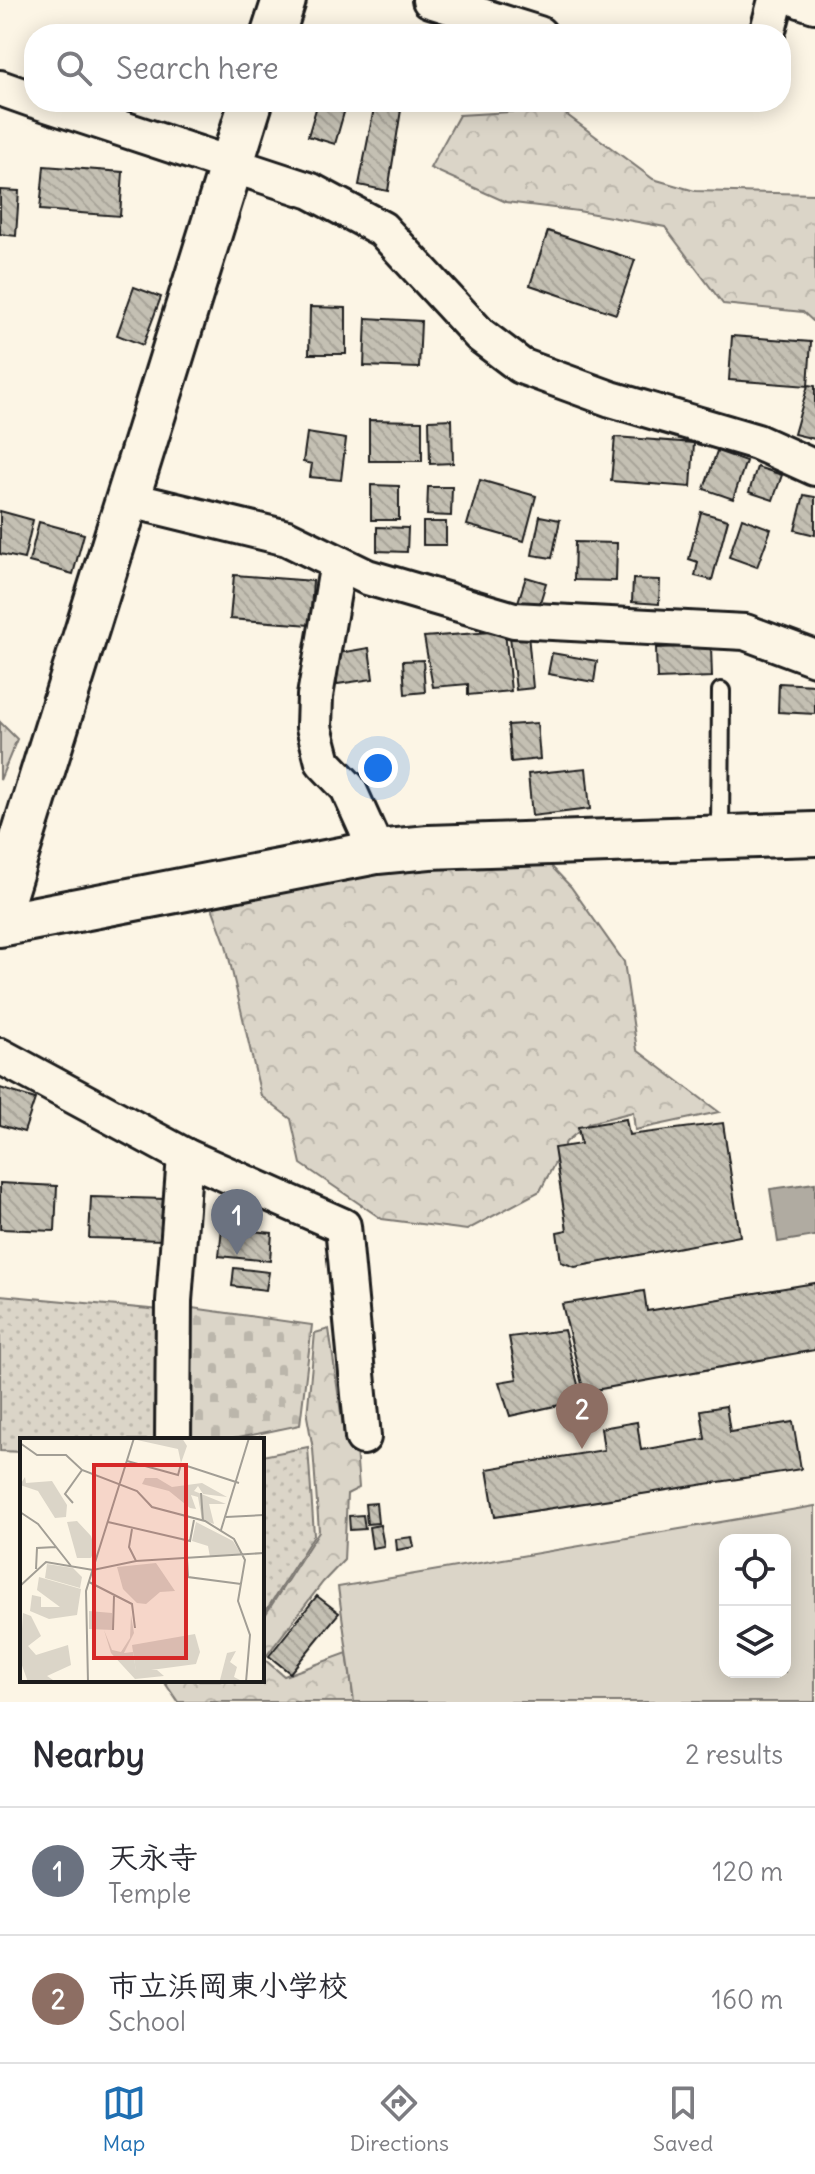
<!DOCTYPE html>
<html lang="en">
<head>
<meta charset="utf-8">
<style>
  :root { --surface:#fff; --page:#f7f7f7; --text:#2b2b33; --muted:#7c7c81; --line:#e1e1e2; --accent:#1f6fb2 }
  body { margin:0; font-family:Delius,"Klee One",sans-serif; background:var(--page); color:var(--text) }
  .controls { position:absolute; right:24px; bottom:24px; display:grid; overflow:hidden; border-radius:16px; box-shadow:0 4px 20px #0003 }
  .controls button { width:72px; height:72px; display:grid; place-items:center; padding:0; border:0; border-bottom:2px solid var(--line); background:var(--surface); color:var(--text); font:40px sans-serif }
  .you { position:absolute; left:378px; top:768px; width:28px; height:28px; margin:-20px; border:6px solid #fff; border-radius:50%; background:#1a73e8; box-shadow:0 0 0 12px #1a73e833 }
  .badge { display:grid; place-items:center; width:52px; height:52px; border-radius:50%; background:var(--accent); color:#fff; font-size:26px; font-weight:700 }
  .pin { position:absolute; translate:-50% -66px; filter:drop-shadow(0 2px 4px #0008) }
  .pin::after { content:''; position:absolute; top:42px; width:28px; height:24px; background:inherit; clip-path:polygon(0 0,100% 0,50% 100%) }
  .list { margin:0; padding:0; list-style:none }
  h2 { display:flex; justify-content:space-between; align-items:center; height:104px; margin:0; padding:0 32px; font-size:34px }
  h2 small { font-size:26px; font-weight:400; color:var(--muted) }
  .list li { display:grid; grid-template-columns:52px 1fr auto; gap:24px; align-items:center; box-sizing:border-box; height:128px; padding:0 32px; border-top:2px solid var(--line) }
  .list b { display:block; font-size:30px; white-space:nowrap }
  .list p { margin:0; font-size:26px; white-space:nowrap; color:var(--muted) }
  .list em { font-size:26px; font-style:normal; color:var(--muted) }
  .icon { flex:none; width:44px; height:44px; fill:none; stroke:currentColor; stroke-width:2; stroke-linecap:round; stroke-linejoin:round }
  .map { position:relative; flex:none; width:815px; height:1702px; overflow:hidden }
  .search { position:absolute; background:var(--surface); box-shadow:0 4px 20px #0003; left:24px; right:24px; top:24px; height:88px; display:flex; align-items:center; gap:20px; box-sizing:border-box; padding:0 28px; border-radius:32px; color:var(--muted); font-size:30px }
  .sheet { height:360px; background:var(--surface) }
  nav { display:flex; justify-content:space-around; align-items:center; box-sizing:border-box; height:112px; border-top:2px solid var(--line); background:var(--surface); font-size:22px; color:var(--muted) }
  nav a { display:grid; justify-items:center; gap:4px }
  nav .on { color:var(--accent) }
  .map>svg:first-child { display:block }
  .grass { fill:url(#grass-dots); stroke:#7c7872; stroke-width:2 }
  .forest { fill:url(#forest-crowns); stroke:#7c7872; stroke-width:2 }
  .cemetery { fill:url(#cemetery-stones); stroke:#7c7872; stroke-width:2 }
  .garden { fill:#dbd5c8; stroke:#7c7872; stroke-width:2; fill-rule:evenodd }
  .water { fill:#b0aba1; stroke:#75726c; stroke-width:2 }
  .building { fill:url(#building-back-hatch); stroke:#1c1c1c; stroke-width:2 }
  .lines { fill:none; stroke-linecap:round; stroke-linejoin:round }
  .service-casing { stroke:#1c1c1c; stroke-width:22 }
  .minor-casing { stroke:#1c1c1c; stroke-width:40 }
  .tertiary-casing { stroke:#1c1c1c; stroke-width:48 }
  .service { stroke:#fcf5e5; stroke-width:16 }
  .minor { stroke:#fcf5e5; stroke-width:34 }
  .tertiary { stroke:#fcf5e5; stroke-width:42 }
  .inset-river { fill:none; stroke:#b0aba1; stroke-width:4 }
  .inset-road { fill:none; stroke:#a29e95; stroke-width:2 }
  .view { fill:#d62828; fill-opacity:0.15; stroke:#d62828; stroke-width:4 }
  .inset-edge { fill:none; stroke:#1c1c1c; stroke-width:4 }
</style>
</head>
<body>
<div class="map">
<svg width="815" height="1702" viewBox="0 0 815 1702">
  <defs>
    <pattern id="grass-dots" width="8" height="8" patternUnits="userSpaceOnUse" patternTransform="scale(2)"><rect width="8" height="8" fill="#dbd5c8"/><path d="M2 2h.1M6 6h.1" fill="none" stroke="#bbb6ab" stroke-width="1.8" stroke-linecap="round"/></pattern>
    <pattern id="forest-crowns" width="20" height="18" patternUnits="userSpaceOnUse" patternTransform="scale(2)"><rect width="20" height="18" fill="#dbd5c8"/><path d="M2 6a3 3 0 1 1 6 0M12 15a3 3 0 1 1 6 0" fill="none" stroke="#bbb6ab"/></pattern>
    <pattern id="cemetery-stones" width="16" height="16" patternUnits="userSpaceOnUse" patternTransform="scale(2)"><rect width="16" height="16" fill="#dbd5c8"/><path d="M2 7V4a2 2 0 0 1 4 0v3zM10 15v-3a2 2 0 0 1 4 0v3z" fill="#bbb6ab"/></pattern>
    <pattern id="building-back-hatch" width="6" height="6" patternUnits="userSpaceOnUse" patternTransform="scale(2)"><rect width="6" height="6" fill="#c4c0b3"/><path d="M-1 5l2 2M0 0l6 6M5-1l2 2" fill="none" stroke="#a8a499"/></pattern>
  </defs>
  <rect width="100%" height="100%" fill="#fcf5e5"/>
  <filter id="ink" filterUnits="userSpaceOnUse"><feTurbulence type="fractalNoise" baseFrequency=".0125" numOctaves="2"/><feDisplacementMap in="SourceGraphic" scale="16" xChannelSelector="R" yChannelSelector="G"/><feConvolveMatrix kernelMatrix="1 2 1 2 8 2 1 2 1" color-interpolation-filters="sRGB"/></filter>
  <g filter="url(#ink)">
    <g class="grass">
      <path d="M0,1295L160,1310L171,1440H22V1452L0,1451Z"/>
      <path d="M308,1447L314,1535L262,1617V1456Z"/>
    </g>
    <g class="forest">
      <path d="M559,109L653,179L695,191L815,194V323L803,312L723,304L665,227L578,211L506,202L430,168L459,115Z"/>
      <path d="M0,722L17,739L0,780Z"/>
      <path d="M550,865L571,887L624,962L637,1050L719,1112L635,1130L633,1112L589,1123L566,1142L540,1191L467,1230L382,1219L301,1164L291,1119L261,1096L226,945L209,899L281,886L427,866Z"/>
      <path d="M329,1329L345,1441L356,1449L359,1488L347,1494L344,1560L323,1582L264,1659L284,1676L347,1653L354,1702H178L163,1680H262V1620L319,1531L313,1449L307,1416L315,1333Z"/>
    </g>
    <path class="cemetery" d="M192,1308L312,1325L300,1425L228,1440H183Z"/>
    <path class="garden" d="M815,1506V1702H354L338,1587ZM725,1540H785V1672H725Z"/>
    <path class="water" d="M815,1183V1236L778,1242L770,1189Z"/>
    <g class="building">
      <path d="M318,102H347L335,144L308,136Z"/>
      <path d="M375,103L401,110L388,191L359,185Z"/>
      <path d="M44,166L123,172L120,216L40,210Z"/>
      <path d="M0,190L19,191L16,236L0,234Z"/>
      <path d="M548,231L635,260L616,314L530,285Z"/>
      <path d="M134,287L161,297L143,345L117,335Z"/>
      <path d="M310,307L346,308V354H309Z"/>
      <path d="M366,318L421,321L419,368L364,366Z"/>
      <path d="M732,336L811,342L808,386L729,380Z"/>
      <path d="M808,385L815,386V439L794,434Z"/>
      <path d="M452,419L453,463L430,464L429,420Z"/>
      <path d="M369,420L422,421V461H369Z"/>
      <path d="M307,433L346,439L341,480L310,477L312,464L303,462Z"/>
      <path d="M615,437L694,443L691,487L611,481Z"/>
      <path d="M717,451L746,461L733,499L704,489Z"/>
      <path d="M757,467L782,475L773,500L749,492Z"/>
      <path d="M480,480L536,496L524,541L467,525Z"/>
      <path d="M371,485L399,486V520H371Z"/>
      <path d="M428,487H452L451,516L427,515Z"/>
      <path d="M804,495L815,497V535L795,530Z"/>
      <path d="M0,511L33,520L24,559L0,554Z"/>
      <path d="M701,512L728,520L712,580L695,576L698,562L689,559Z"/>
      <path d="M540,516L560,520L552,558L532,555Z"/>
      <path d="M742,518L771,529L757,567L729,557Z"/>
      <path d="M39,522L84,534L73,574L29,562Z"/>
      <rect x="423" y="522" width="23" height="23"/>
      <path d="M377,527L408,528L407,552L377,551Z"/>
      <path d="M575,542L617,543L616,581L574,580Z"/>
      <path d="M234,575L313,581L310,625L230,619Z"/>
      <path d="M526,577L546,583L538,609L518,602Z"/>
      <path d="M633,579L660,580L659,604L632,602Z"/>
      <path d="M505,631L511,691L468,695V684L433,687L424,637Z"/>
      <path d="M528,634L533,688L516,690L510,636Z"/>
      <path d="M711,646L712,677L657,679L656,648Z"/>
      <path d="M369,648L373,679L337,684L333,654Z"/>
      <path d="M552,653L597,661L594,682L548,674Z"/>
      <path d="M423,660L425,692L405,694L403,661Z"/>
      <path d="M779,683L815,685V714L778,712Z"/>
      <path d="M537,723L540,759L511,762L508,725Z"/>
      <path d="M586,768L590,809L532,816L528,774Z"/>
      <path d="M0,1088L35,1099L24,1132L0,1125Z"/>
      <path d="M626,1119L629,1135L723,1123L740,1236L575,1267L561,1262L557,1232L567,1230L554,1148L581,1144L578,1127Z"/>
      <path d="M0,1183L57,1186L55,1231L0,1229Z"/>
      <path d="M91,1197L166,1199L164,1240L89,1238Z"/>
      <path d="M222,1228L272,1233L270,1261L219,1256Z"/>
      <path d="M234,1268L269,1272L266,1290L232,1286Z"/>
      <path d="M815,1283V1350L584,1392L562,1304L644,1291L647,1311Z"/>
      <path d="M564,1330L582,1400L510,1416L499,1382L517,1379L509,1337Z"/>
      <path d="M726,1406L730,1432L793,1422L801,1469L495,1517L487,1469L604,1450L601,1428L637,1422L641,1450L705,1439L701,1410Z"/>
      <path d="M376,1503L378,1523L367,1524L365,1504Z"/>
      <path d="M363,1515L365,1529L350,1530L349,1516Z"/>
      <path d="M380,1525L384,1546L372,1548L369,1527Z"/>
      <path d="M412,1537L414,1547L397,1550L396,1539Z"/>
      <path d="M317,1596L339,1613L290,1673L269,1656Z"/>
    </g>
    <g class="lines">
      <defs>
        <path id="service" d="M720,836L721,691"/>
        <g id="minor">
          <path d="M430,0L539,34"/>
          <path d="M800,0L815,5"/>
          <path d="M767,34L776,0"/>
          <path d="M0,88L34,100"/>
          <path d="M41,102L311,191L382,229L480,335L521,366L611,399L757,442L815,468"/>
          <path d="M127,499L287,538L367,577L514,620L745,632L815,658"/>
          <path d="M338,563L315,696L314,727L323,762L348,788L377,852"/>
          <path d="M0,1056L185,1156L343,1226L363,1437"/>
          <path d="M173,1440L174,1301L185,1156"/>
        </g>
        <g id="tertiary">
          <path d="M273,34L284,0"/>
          <path d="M0,909L251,102"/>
          <path d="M0,925L377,852L429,847L815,834"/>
        </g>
      </defs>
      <use href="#service" class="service-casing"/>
      <use href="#minor" class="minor-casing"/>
      <use href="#tertiary" class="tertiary-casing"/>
      <use href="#service" class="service"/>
      <use href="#minor" class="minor"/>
      <use href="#tertiary" class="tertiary"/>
    </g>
  </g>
  <g transform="translate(20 1438)">
    <rect width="244" height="244" fill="#fcf5e5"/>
    <path d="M176,84L213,103L221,116L190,119L188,108L172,103ZM27,126L53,130L62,139L60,150L25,140ZM69,173L92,175L93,192L69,191Z" fill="#dbd5c8"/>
    <path d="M162,0L167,8L161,25L158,11L117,2ZM5,39L6,45L32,43L47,67L46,79L35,80L18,53L0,47ZM125,40H137L152,49L182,45L207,59L183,56L178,48L174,53L206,66H189L194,86L182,82L178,59L171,57L176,71L170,70L149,53L122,46ZM57,83L71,98L75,111L71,120H57L47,84ZM136,125L155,153L140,154L126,166L117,165L103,151L97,129ZM19,139L61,151L57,177L29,181L10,173L12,157L21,159V169H40L17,152ZM3,175L11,178L21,198L8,208L16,217L48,207L51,227L27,238L36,244H8L0,222ZM111,177L114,195L104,215L113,214L116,232H137L144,238L115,241L91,215L84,192L92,212L101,214L110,200ZM216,213L210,224L217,229L214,239L224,244L200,242L207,215Z" fill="#dbd5c8"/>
    <path d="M175,196L180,214L176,226L116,234L112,207Z" fill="#dbd5c8"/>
    <path class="inset-river" d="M112,244H148"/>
    <path class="inset-road" d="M0,5L17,17H46L62,32L117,53L132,69L185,83L214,101L225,122L218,163L230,197L226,244M107,23L158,37L161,26L219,45M181,55L183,83M53,65L45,56L62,32M0,74L18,86L51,128M206,79L244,77M88,84L170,103L174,82M112,91L109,109L116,123M201,92L229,0M167,121L168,139L221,146M16,131L17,110L36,109M69,144L112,166L115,190M0,148L26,124L73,132L116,123L244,115M93,192L94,158M68,244L66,153L114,0"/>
    <path class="view" d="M74,27H166V220H74Z"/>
    <rect width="244" height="244" class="inset-edge"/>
  </g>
</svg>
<div class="controls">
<button><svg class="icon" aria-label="locate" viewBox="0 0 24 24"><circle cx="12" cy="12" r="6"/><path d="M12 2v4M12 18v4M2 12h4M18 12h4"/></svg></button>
<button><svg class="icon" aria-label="layers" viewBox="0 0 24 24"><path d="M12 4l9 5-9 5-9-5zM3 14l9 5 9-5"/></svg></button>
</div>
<div class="you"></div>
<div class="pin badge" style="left:237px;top:1255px;background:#6b7280">1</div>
<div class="pin badge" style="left:582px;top:1449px;background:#8d6e63">2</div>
<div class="search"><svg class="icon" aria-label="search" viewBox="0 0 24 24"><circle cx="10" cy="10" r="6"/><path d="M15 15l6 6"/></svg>Search here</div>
</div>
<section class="sheet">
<h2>Nearby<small>2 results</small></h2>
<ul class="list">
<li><span class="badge" style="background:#6b7280">1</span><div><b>天永寺</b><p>Temple</p></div><em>120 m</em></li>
<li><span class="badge" style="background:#8d6e63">2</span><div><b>市立浜岡東小学校</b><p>School</p></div><em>160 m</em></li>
</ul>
</section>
<nav>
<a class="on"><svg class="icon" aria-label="map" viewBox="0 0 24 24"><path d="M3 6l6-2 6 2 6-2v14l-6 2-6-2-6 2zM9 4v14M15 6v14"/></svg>Map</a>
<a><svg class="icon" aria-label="directions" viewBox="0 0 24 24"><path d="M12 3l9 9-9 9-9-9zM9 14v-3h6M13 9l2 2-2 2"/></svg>Directions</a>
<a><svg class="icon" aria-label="saved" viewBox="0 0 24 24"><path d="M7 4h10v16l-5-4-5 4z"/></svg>Saved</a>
</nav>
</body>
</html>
